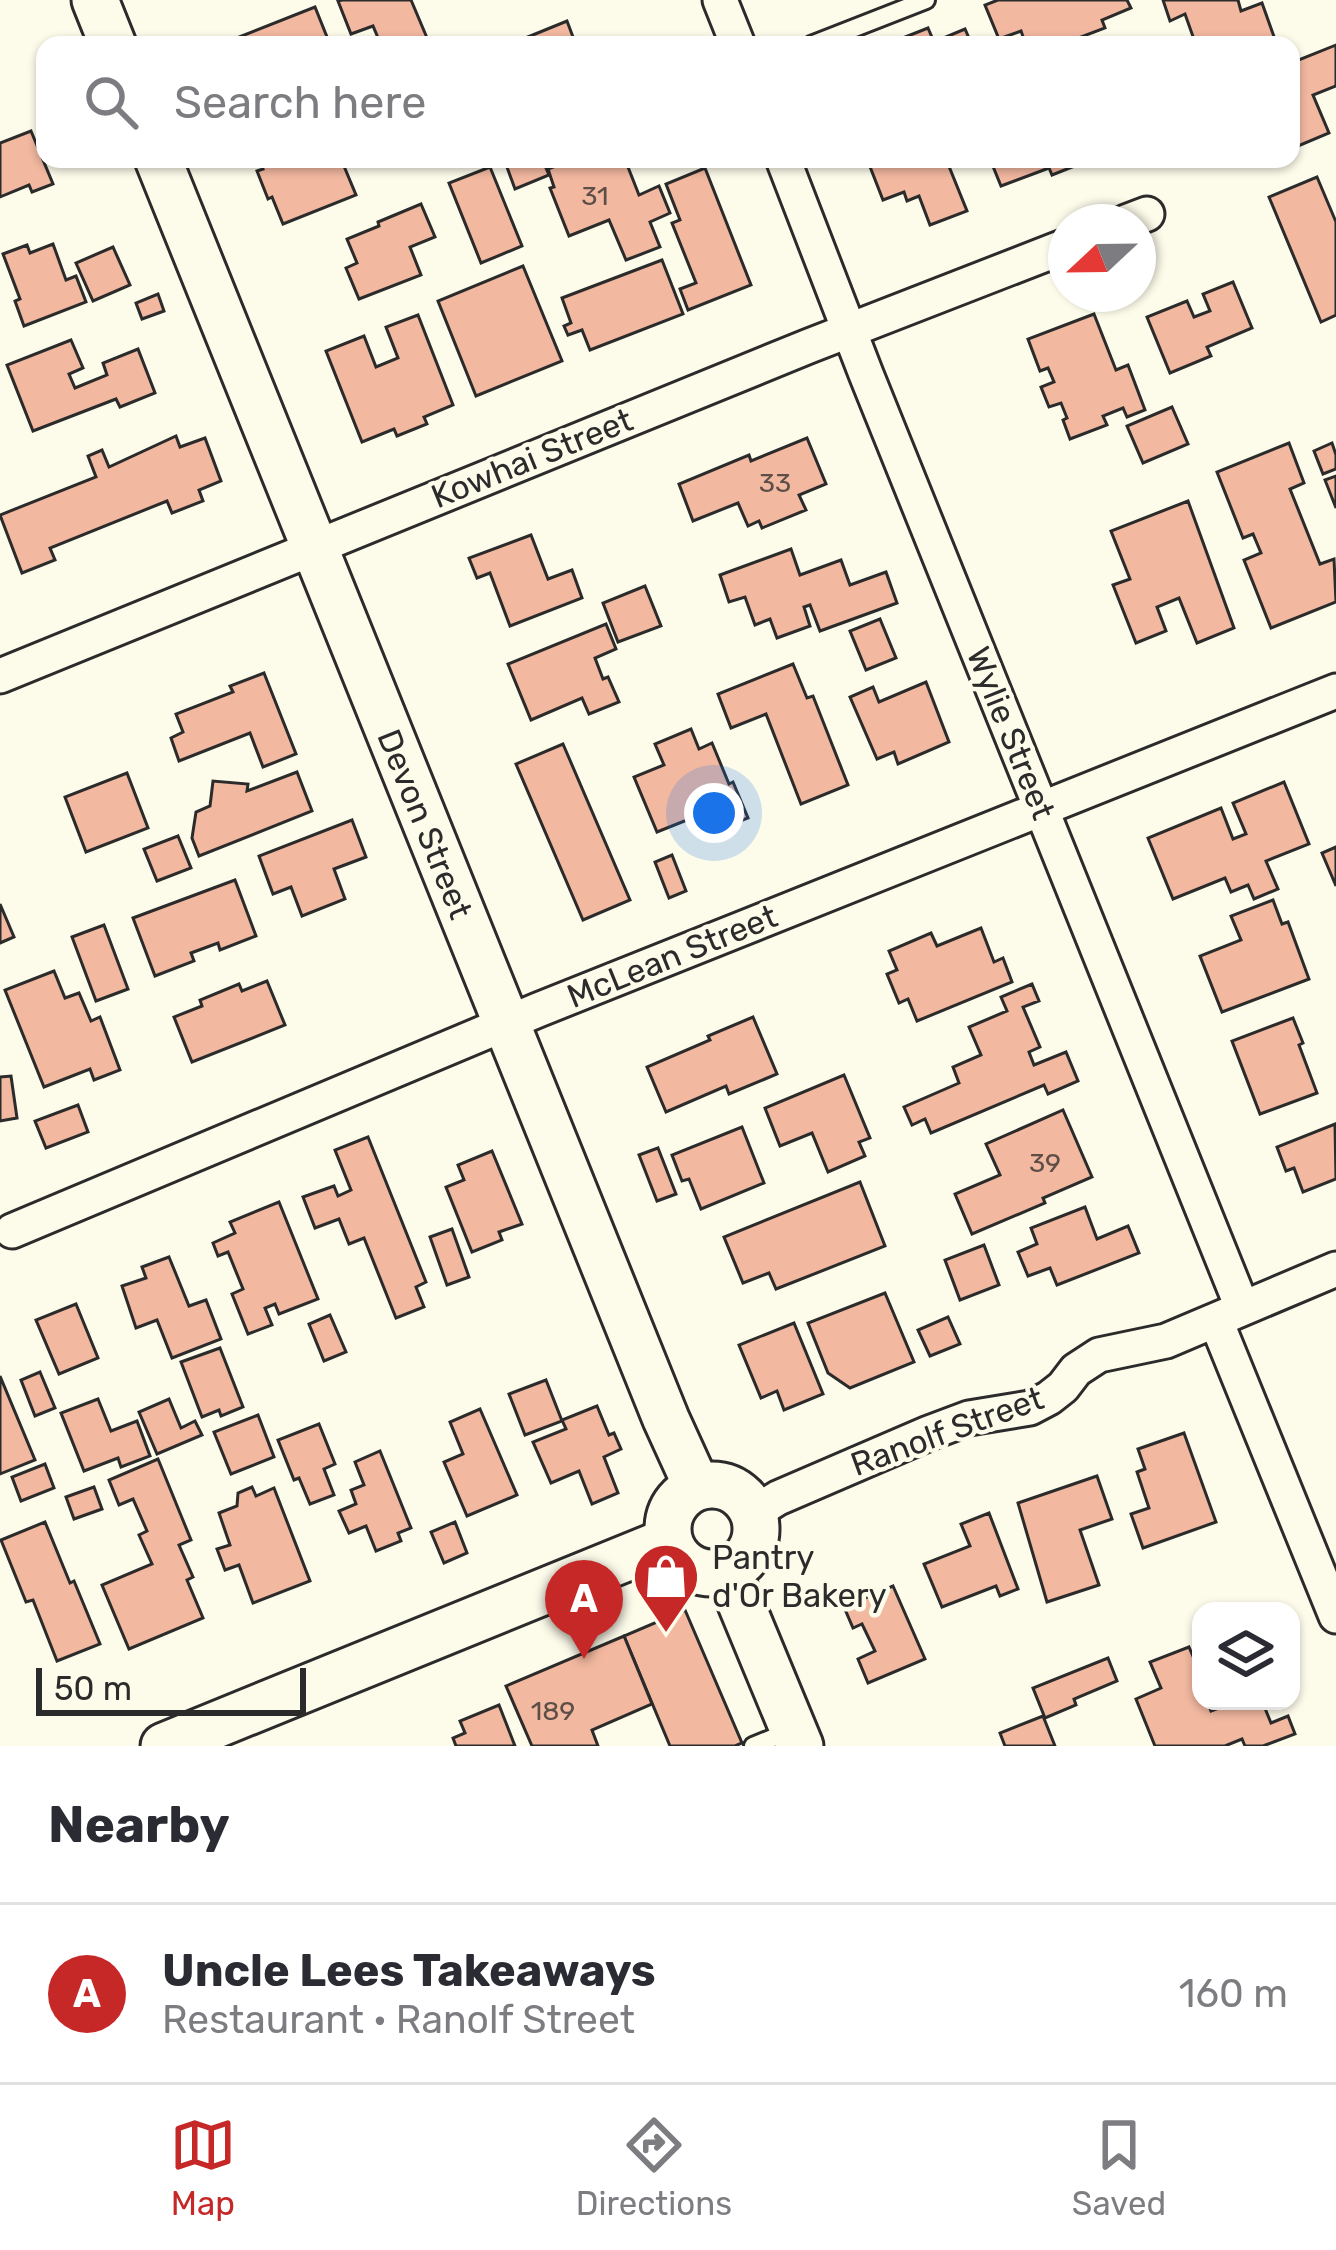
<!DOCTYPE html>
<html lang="en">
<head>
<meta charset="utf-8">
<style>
  :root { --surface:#fff; --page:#f7f7f7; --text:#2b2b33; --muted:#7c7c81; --line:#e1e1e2; --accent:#c62828 }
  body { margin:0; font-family:Rubik,sans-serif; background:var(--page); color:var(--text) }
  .controls { position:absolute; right:36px; bottom:36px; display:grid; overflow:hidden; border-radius:24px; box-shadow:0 3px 9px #0004 }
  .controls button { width:108px; height:108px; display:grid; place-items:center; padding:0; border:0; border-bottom:3px solid var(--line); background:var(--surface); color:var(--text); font:60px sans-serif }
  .compass { position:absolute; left:1048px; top:204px; width:108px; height:108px; border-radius:50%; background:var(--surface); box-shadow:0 3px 9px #0004; rotate:248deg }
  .scale { position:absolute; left:36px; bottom:30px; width:270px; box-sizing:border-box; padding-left:12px; border:6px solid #2b2b2b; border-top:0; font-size:33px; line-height:42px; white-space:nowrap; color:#2b2b2b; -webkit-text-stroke:9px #fdfbea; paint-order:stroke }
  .you { position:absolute; left:714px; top:813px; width:42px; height:42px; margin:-30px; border:9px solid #fff; border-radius:50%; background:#1a73e8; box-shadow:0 0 0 18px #1a73e833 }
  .badge { display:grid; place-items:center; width:78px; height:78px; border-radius:50%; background:var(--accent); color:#fff; font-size:39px; font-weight:700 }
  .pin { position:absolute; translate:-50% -99px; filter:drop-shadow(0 3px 6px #0008) }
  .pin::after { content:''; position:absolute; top:63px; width:42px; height:36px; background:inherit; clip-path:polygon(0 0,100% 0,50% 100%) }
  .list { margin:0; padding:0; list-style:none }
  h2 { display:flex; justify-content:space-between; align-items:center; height:156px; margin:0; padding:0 48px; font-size:51px }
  h2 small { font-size:39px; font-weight:400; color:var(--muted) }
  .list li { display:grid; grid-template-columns:78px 1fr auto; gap:36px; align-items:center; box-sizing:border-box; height:180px; padding:0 48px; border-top:3px solid var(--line) }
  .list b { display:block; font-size:45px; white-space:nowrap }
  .list p { margin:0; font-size:39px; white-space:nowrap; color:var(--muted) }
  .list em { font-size:39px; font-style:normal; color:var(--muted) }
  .icon { flex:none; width:66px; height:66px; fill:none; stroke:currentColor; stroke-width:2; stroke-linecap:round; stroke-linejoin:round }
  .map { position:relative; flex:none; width:1336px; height:1746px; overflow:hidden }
  .search { position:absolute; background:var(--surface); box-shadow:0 3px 9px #0004; left:36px; right:36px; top:36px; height:132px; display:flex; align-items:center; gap:30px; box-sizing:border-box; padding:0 42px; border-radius:24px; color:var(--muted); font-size:45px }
  .sheet { height:336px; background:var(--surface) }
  nav { display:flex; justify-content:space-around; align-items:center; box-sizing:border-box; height:168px; border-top:3px solid var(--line); background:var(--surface); font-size:33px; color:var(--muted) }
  nav a { display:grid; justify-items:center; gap:6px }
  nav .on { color:var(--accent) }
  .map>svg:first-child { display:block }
  .building { fill:#f2b8a0; stroke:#2b2b2b; stroke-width:3 }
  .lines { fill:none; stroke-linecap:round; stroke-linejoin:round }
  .lane-casing { stroke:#2b2b2b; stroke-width:22 }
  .street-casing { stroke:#2b2b2b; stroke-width:39 }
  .secondary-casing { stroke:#2b2b2b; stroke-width:51 }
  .lane { stroke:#fdfbea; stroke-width:16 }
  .street { stroke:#fdfbea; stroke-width:33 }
  .secondary { stroke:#fdfbea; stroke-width:45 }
  .labels { text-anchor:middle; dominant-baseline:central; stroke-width:9; stroke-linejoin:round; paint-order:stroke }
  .number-label { font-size:27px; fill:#5d4e48 }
  .street-label { font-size:33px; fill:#2b2b2b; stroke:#fdfbea }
  .poi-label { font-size:33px; fill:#2b2b2b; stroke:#fdfbea; text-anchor:start }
</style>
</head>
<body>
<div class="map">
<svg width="1336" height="1746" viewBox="0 0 1336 1746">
  <rect width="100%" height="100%" fill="#fdfbea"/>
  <g class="building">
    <path d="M342,0H411L430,45H388L387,42L381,45L373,26L351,34L338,1Z"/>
    <path d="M998,0H1127L1131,8L1102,20L1105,28L1060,45H1026L1021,31L999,39L985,5Z"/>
    <path d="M1163,0H1238L1241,11L1262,3L1277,45H1196L1185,14L1170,21Z"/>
    <path d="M315,7L329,42L321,45H219Z"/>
    <path d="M567,21L576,45H519L518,41Z"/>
    <path d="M928,28L934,42L965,29L972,45H885Z"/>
    <path d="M1336,45V86L1313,95L1329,133L1291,149V63Z"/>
    <path d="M31,131L53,184L32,192L29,185L0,197V143Z"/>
    <path d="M259,159H341L356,195L283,224L272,197L268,199L257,171L263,169Z"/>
    <path d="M504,159H542L549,175L515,189Z"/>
    <path d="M573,159H616L618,165L626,162L639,195L659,186L670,213L650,222L660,247L626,260L609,220L569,236L550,188L554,187L548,169Z"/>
    <path d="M867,159H946L967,211L930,225L919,196L907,201L904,192L883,200Z"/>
    <path d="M990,159H1078L1080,164L1052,175L1049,168L1001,186Z"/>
    <path d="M490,167L522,246L481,263L449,183Z"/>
    <path d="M705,168L751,285L688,310L680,289L696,283L672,223L680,220L666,184Z"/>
    <path d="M1317,177L1336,222V315L1321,322L1269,197Z"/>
    <path d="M421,204L435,237L410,247L421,275L359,299L346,268L357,263L347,239L379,226L378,222Z"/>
    <path d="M53,244L66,280L76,276L86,302L24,326L15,301L20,299L3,254L27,245L30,253Z"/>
    <path d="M113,247L130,285L93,301L76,263Z"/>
    <path d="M662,260L683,314L590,350L582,330L568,335L564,326L571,323L562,298Z"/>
    <path d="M523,266L562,361L476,396L438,301Z"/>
    <path d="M1233,282L1252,328L1207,347L1211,356L1170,373L1147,317L1187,301L1194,317L1210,311L1203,294Z"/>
    <path d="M158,294L164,311L142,319L136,303Z"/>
    <path d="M1094,314L1116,370L1128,365L1145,410L1127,417L1123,408L1103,416L1107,425L1070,439L1063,420L1067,418L1061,403L1049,407L1041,387L1054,382L1048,368L1040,371L1028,339Z"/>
    <path d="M418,315L453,405L424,417L427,424L397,436L394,429L362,442L326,351L364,336L376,367L398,358L386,327Z"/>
    <path d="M71,340L83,368L69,374L75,388L107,375L103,363L138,349L155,393L120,407L116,399L33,431L7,365Z"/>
    <path d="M1172,407L1188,444L1143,463L1127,426Z"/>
    <path d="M176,436L180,447L205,438L221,481L199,490L203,501L172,513L167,501L50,548L55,560L22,573L0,515L96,477L88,456L102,450L109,467Z"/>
    <path d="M807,438L826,484L799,495L806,510L762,528L759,521L748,526L738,503L693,521L679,484L749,455L751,461Z"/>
    <path d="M1289,443L1304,483L1290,489L1320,564L1334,559L1336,602L1271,628L1244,560L1261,553L1253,534L1243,538L1217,472Z"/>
    <path d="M1332,443L1336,455V469L1323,474L1314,451Z"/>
    <path d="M1336,476V508L1325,480Z"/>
    <path d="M1188,501L1234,628L1197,643L1179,598L1157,607L1166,631L1136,643L1113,585L1130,579L1111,531Z"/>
    <path d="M531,535L548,579L572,570L582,598L510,626L490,573L477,578L469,558Z"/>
    <path d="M791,549L800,575L841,560L850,585L886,572L897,603L820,631L810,605L804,607L810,626L777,638L770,619L755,625L745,597L729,602L720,575Z"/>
    <path d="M645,586L661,626L618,642L603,603Z"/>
    <path d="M880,619L896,658L866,670L850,631Z"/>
    <path d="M606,624L616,649L595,658L603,679L608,677L619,702L589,714L582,698L531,720L508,664Z"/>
    <path d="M793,664L807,698L813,696L848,785L801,804L766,714L731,728L718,694Z"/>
    <path d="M264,673L296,754L263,767L250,733L179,761L171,738L183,732L176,714L233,692L230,686Z"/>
    <path d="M926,682L949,742L898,764L894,752L877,759L850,697L873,687L879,702Z"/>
    <path d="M691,729L699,749L712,743L729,784L733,782L748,818L715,831L707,812L657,832L634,777L664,765L655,744Z"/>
    <path d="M563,744L630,900L583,920L516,764Z"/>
    <path d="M297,772L312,811L199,856L192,838L196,812L210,806L213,781L248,784L247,791Z"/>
    <path d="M127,773L148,828L86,852L65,797Z"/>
    <path d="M1284,782L1309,844L1266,861L1278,889L1254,899L1248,885L1231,892L1225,878L1173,899L1148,838L1221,808L1233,839L1246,834L1233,803Z"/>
    <path d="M352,820L366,857L334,869L345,899L302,916L291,887L273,894L259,856Z"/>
    <path d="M178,836L191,868L157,881L144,849Z"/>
    <path d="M1336,847V886L1322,853Z"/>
    <path d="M672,855L686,891L669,898L655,862Z"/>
    <path d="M235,880L256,936L220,950L218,943L191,953L194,961L155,976L133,918Z"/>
    <path d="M1273,900L1282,924L1288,922L1309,979L1222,1012L1200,956L1241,940L1231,916Z"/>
    <path d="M0,904L14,937L0,943Z"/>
    <path d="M104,925L128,989L96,1001L72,937Z"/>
    <path d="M981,928L994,962L1003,958L1012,982L917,1021L908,999L899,1003L887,974L897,970L889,951L931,933L937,946Z"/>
    <path d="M54,971L65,998L79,993L91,1021L100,1017L120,1070L94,1080L90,1069L44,1087L5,990Z"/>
    <path d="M267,981L285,1025L192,1062L174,1017L202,1006L200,1000L239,984L242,991Z"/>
    <path d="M1032,984L1039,1001L1023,1007L1040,1047L1029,1052L1034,1065L1066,1052L1078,1081L1048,1094L1044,1085L931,1133L925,1119L912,1125L904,1107L959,1083L953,1067L981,1055L969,1027L1007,1011L1001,997Z"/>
    <path d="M753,1017L777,1074L729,1094L726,1086L666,1112L647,1067L710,1040L708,1036Z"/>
    <path d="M1293,1018L1303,1043L1299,1045L1317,1093L1260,1114L1232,1041Z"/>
    <path d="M844,1075L870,1138L859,1142L865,1156L828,1172L812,1133L780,1146L765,1108Z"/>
    <path d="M11,1076L17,1118L0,1121V1077Z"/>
    <path d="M78,1105L88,1132L46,1148L35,1121Z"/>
    <path d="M1063,1110L1092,1177L1043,1198L1045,1203L972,1234L955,1194L1000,1175L986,1144Z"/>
    <path d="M1335,1124L1336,1179L1303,1192L1294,1168L1286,1171L1277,1147Z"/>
    <path d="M742,1127L764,1183L701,1209L689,1179L682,1181L672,1155Z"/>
    <path d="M368,1137L426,1282L416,1287L424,1307L396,1318L364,1238L349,1244L339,1219L315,1228L303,1197L334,1186L338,1196L351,1190L335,1150Z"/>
    <path d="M658,1148L676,1194L657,1201L639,1155Z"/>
    <path d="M492,1151L522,1224L499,1232L502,1240L472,1252L446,1187L464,1180L458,1165Z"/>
    <path d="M860,1182L885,1246L776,1289L769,1273L743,1283L724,1237Z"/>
    <path d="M279,1202L318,1299L279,1314L275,1304L265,1308L272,1325L248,1334L232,1294L243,1289L228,1252L218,1256L213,1243L235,1233L230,1222Z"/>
    <path d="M1085,1207L1097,1239L1128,1226L1139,1253L1057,1285L1050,1268L1028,1276L1018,1252L1037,1244L1031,1228Z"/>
    <path d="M452,1229L469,1277L447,1285L430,1237Z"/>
    <path d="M984,1245L999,1285L960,1300L945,1260Z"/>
    <path d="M169,1257L189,1306L206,1300L221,1339L172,1358L157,1320L136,1328L122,1286L146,1278L142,1267Z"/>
    <path d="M885,1293L914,1362L850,1388L828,1373L808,1323Z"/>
    <path d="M76,1304L98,1358L59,1374L36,1320Z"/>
    <path d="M330,1315L346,1352L324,1361L309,1324Z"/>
    <path d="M948,1317L960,1344L930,1356L918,1330Z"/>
    <path d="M794,1323L823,1394L784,1410L777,1391L761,1398L739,1345Z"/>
    <path d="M220,1348L243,1407L221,1416L219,1410L202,1417L181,1362Z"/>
    <path d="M40,1372L55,1408L35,1416L21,1380Z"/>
    <path d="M0,1376L35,1460L0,1474Z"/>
    <path d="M546,1380L562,1421L525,1435L509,1394Z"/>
    <path d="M98,1399L111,1431L137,1421L150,1456L121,1467L118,1458L84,1471L61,1413Z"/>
    <path d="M169,1399L181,1428L195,1421L202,1435L157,1454L139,1412Z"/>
    <path d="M597,1406L609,1435L614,1433L621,1449L604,1457L618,1493L592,1504L579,1471L551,1483L533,1442L566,1429L562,1420Z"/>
    <path d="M480,1409L517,1495L467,1516L444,1462L463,1454L450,1422Z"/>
    <path d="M258,1415L274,1457L231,1474L214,1432Z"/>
    <path d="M319,1424L335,1464L324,1469L334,1495L310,1504L299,1478L294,1480L278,1440Z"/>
    <path d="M1184,1433L1216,1522L1143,1548L1131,1514L1149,1508L1137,1472L1145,1469L1138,1449Z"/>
    <path d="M380,1451L411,1528L398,1533L401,1541L376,1551L366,1526L349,1533L339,1511L356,1504L351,1490L364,1485L355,1462Z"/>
    <path d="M158,1459L191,1540L179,1545L193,1577L187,1580L203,1618L129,1649L102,1585L152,1564L139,1535L147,1531L133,1499L119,1505L109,1480Z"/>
    <path d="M45,1464L54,1488L21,1501L12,1477Z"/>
    <path d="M1097,1476L1112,1519L1080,1530L1099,1585L1047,1602L1018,1503Z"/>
    <path d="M94,1487L102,1509L74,1519L66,1497Z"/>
    <path d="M252,1487L256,1496L274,1488L310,1581L253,1603L239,1565L225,1570L217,1549L230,1545L219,1513L237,1506L238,1493Z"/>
    <path d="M989,1513L1018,1589L1000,1596L996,1586L942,1607L924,1564L970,1546L961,1524Z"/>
    <path d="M45,1522L70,1583L74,1581L100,1644L57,1661L33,1600L26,1602L1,1540Z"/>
    <path d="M455,1522L467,1553L444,1563L431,1532Z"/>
    <path d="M893,1586L925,1659L868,1683L858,1659L875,1651L862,1624L853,1628L844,1607Z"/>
    <path d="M685,1610L742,1743L735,1746H670L624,1636Z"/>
    <path d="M624,1636L652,1704L592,1730L598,1746H532L506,1686Z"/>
    <path d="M1189,1647L1196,1663L1201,1661V1701H1207L1211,1711L1237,1701H1262L1271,1723L1288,1716L1295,1734L1263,1746H1245L1242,1739L1225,1746H1155L1136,1699L1161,1688L1150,1662Z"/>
    <path d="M1108,1658L1117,1681L1074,1699L1076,1705L1045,1718L1033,1688Z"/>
    <path d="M499,1705L515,1746H456L453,1738L465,1733L460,1721Z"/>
    <path d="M1043,1716L1055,1746H1005L1000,1733Z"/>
  </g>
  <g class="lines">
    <defs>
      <g id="lane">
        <path d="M811,45L926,0"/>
        <path d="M753,1746L792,1730"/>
      </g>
      <g id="street">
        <path d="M720,0L738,45"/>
        <path d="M783,159L866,374L1242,1307"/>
        <path d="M1126,222L1147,214"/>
        <path d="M0,676L809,346L1066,246"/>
        <path d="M12,1231L538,1010L1336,691"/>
        <path d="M1216,1321L1336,1616"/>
        <path d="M754,1513L778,1498L929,1433L969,1418L1030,1408L1049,1398L1063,1387L1076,1370L1099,1355L1166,1341L1336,1269"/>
      </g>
      <g id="secondary">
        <path d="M95,0L113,45"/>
        <path d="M158,159L666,1419L697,1487"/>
        <circle cx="712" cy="1529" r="44"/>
        <path d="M727,1570L800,1746"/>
        <path d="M164,1746L668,1541"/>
      </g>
    </defs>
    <use href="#lane" class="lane-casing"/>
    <use href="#street" class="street-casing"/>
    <use href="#secondary" class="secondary-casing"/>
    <use href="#lane" class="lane"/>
    <use href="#street" class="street"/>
    <use href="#secondary" class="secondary"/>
  </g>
  <defs>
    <symbol id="shop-pin" viewBox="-11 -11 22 30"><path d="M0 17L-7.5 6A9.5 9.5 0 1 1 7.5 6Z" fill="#c62828" stroke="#fdfbea"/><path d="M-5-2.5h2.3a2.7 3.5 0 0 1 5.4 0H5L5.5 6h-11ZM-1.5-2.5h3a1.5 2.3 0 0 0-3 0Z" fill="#fff"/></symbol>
  </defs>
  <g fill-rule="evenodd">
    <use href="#shop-pin" x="628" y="1538" width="76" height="104"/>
  </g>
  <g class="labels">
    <g class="number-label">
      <text x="595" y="196">31</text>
      <text x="775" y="483">33</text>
      <text x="1045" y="1163">39</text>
      <text x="553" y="1711">189</text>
    </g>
    <g class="street-label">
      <text transform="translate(532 458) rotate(-22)">Kowhai Street</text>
      <text transform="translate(1011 733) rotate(68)">Wylie Street</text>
      <text transform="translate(425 824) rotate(68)">Devon Street</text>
      <text transform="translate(672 956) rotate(-22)">McLean Street</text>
      <text transform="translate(947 1431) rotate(-20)">Ranolf Street</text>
    </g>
    <g class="poi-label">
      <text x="712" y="1557">Pantry<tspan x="712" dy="38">d'Or Bakery</tspan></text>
    </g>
  </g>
</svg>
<div class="controls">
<button><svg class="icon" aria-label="layers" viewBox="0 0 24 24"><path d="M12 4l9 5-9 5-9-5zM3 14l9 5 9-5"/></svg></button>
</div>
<svg class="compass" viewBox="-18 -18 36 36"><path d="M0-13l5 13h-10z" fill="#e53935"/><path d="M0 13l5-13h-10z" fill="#7c7c81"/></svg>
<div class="scale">50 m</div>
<div class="you"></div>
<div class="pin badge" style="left:584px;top:1659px">A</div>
<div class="search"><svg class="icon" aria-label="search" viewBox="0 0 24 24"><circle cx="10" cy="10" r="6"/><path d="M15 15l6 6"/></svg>Search here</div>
</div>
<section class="sheet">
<h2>Nearby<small></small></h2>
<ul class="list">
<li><span class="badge">A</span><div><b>Uncle Lees Takeaways</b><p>Restaurant · Ranolf Street</p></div><em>160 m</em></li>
</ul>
</section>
<nav>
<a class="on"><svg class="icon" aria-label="map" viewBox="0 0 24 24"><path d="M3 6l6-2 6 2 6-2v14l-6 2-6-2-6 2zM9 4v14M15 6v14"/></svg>Map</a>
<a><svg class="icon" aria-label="directions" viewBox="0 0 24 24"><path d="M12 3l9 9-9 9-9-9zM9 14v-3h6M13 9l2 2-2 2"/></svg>Directions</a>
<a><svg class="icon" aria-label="saved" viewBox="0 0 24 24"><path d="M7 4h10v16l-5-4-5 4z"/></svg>Saved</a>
</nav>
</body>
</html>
